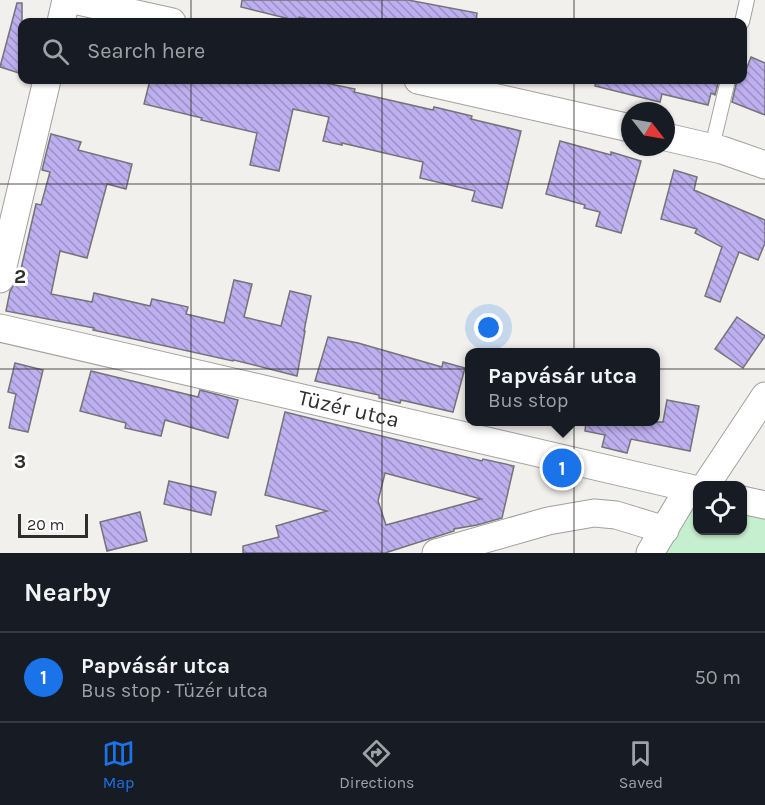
<!DOCTYPE html>
<html lang="en">
<head>
<meta charset="utf-8">
<style>
  :root { --surface:#171b24; --page:#242831; --text:#f1f3f6; --muted:#9ea1a6; --line:#363941; --accent:#1a73e8 }
  body { margin:0; font-family:Karla,sans-serif; background:var(--page); color:var(--text) }
  .controls { position:absolute; right:18px; bottom:18px; display:grid; overflow:hidden; border-radius:12px; box-shadow:0 2px 4px #0004 }
  .controls button { width:54px; height:54px; display:grid; place-items:center; padding:0; border:0; border-bottom:2px solid var(--line); background:var(--surface); color:var(--text); font:30px sans-serif }
  .compass { position:absolute; left:621px; top:102px; width:54px; height:54px; border-radius:50%; background:var(--surface); box-shadow:0 2px 4px #0004; rotate:121deg }
  .scale { position:absolute; left:18px; bottom:15px; width:70px; box-sizing:border-box; padding-left:6px; border:3px solid #2e2e2d; border-top:0; font-size:16px; line-height:21px; white-space:nowrap; color:#2e2e2d; -webkit-text-stroke:4px #fff; paint-order:stroke }
  .you { position:absolute; left:489px; top:328px; width:21px; height:21px; margin:-15px; border:4px solid #fff; border-radius:50%; background:#1a73e8; box-shadow:0 0 0 9px #1a73e833 }
  .badge { display:grid; place-items:center; width:39px; height:39px; border-radius:50%; background:var(--accent); color:#fff; font-size:20px; font-weight:700 }
  .pin { position:absolute; translate:-50% -50%; border:3px solid #fff; box-shadow:0 2px 6px #0006 }
  .popup { position:absolute; left:465px; top:348px; width:195px; height:78px; box-sizing:border-box; display:grid; place-content:center; border-radius:12px; background:var(--surface); filter:drop-shadow(0 2px 4px #0005); font-size:20px; white-space:nowrap; color:var(--muted) }
  .popup b { font-size:22px; color:var(--text) }
  .popup::after { content:''; position:absolute; left:50%; top:100%; margin-left:-12px; border:12px solid transparent; border-top-color:var(--surface) }
  .list { margin:0; padding:0; list-style:none }
  h2 { display:flex; justify-content:space-between; align-items:center; height:78px; margin:0; padding:0 24px; font-size:26px }
  h2 small { font-size:20px; font-weight:400; color:var(--muted) }
  .list li { display:grid; grid-template-columns:39px 1fr auto; gap:18px; align-items:center; box-sizing:border-box; height:90px; padding:0 24px; border-top:2px solid var(--line) }
  .list b { display:block; font-size:22px; white-space:nowrap }
  .list p { margin:0; font-size:20px; white-space:nowrap; color:var(--muted) }
  .list em { font-size:20px; font-style:normal; color:var(--muted) }
  .icon { flex:none; width:33px; height:33px; fill:none; stroke:currentColor; stroke-width:2; stroke-linecap:round; stroke-linejoin:round }
  .map { position:relative; flex:none; width:765px; height:553px; overflow:hidden }
  .search { position:absolute; background:var(--surface); box-shadow:0 2px 4px #0004; left:18px; right:18px; top:18px; height:66px; display:flex; align-items:center; gap:15px; box-sizing:border-box; padding:0 21px; border-radius:12px; color:var(--muted); font-size:22px }
  .sheet { height:168px; background:var(--surface) }
  nav { display:flex; justify-content:space-around; align-items:center; box-sizing:border-box; height:84px; border-top:2px solid var(--line); background:var(--surface); font-size:16px; color:var(--muted) }
  nav a { display:grid; justify-items:center; gap:3px }
  nav .on { color:var(--accent) }
  .map>svg:first-child { display:block }
  .green { fill:#c5efce }
  .building { fill:url(#building-back-hatch); stroke:#747477; stroke-width:1.5; fill-rule:evenodd }
  .lines { fill:none; stroke-linecap:round; stroke-linejoin:round }
  .lane-casing { stroke:#a2a09e; stroke-width:16 }
  .street-casing { stroke:#a2a09e; stroke-width:29 }
  .lane { stroke:#fff; stroke-width:14 }
  .street { stroke:#fff; stroke-width:27 }
  .grid { fill:none; stroke:#2e2e2d; stroke-width:1.5; stroke-opacity:0.55 }
  .labels { text-anchor:middle; dominant-baseline:central; stroke-width:6; stroke-linejoin:round; paint-order:stroke }
  .street-label { font-size:22px; fill:#2e2e2d; stroke:#fff }
  .grid-label { font-size:20px; text-anchor:middle; font-weight:bold; fill:#2e2e2d; stroke:#fff; stroke-width:6; stroke-linejoin:round; paint-order:stroke }
</style>
</head>
<body>
<div class="map">
<svg width="765" height="553" viewBox="0 0 765 553">
  <defs>
    <pattern id="building-back-hatch" width="6" height="6" patternUnits="userSpaceOnUse" patternTransform="scale(1.5)"><rect width="6" height="6" fill="#beb0f0"/><path d="M-1 5l2 2M0 0l6 6M5-1l2 2" fill="none" stroke="#9b90c3"/></pattern>
  </defs>
  <rect width="100%" height="100%" fill="#f1f0ed"/>
  <path class="green" d="M698,485V530H742L743,492L765,498V553H658Z"/>
  <g class="building">
    <path d="M242,0H408L477,13L476,22H325L299,17L298,21L241,7Z"/>
    <path d="M17,3H22V74L0,67Z"/>
    <path d="M751,57L765,63V115L732,102L737,80H742Z"/>
    <path d="M150,80H311L355,89L354,92L433,110L434,107L472,116L471,119L521,131L502,208L472,201L475,191L420,178L423,162L342,143V145L323,141L329,117L293,109L279,171L250,165L257,133L201,120L202,118L144,104Z"/>
    <path d="M596,80H719L715,95L711,93L708,105L662,94L660,102L595,86Z"/>
    <path d="M51,134L81,142L78,150L132,164L126,189L107,184L87,258L60,251L51,294L92,302L94,293L150,306L152,299L188,307L186,314L224,323L234,280L252,284L244,317L281,326L290,291L311,296L304,331H305L297,376L234,360L233,361L93,330L94,328L6,311L10,291L15,283L19,268L21,269L36,204L41,205L50,172L42,170Z"/>
    <path d="M560,141L611,155V152L641,161L621,233L596,226L600,212L584,208L585,205L546,194Z"/>
    <path d="M674,170L697,177L694,190L765,220V243L758,260L739,252L720,302L705,296L722,247L695,233L697,229L661,219Z"/>
    <path d="M737,317L765,336L743,368L715,349Z"/>
    <path d="M328,337L358,343L442,367L443,362L465,368L453,412L401,400L400,403L379,398V395L315,381Z"/>
    <path d="M15,363L43,370L28,432L9,428L16,394L8,392Z"/>
    <path d="M91,371L198,397L200,390L238,400L228,438L165,420L161,436L125,428L126,423L80,411Z"/>
    <path d="M667,400L699,406L690,451L631,439L627,453L602,447L605,435L585,431L586,422H663Z"/>
    <path d="M285,412L482,461L483,459L514,466L502,518L477,525L454,529V531L385,553H243V546L279,537L276,526L327,511L265,495ZM385,473L481,499L386,525L378,501Z"/>
    <path d="M169,481L216,492L211,515L164,504Z"/>
    <path d="M140,512L147,541L107,551L100,522Z"/>
  </g>
  <g class="lines">
    <defs>
      <g id="lane">
        <path d="M742,22L747,0"/>
        <path d="M712,147L728,80"/>
      </g>
      <g id="street">
        <path d="M74,0L172,22"/>
        <path d="M61,22L66,0"/>
        <path d="M418,80L630,128"/>
        <path d="M666,137L722,150L765,165"/>
        <path d="M0,279L47,80"/>
        <path id="s1" d="M0,328L698,490"/>
        <path d="M706,485L765,396"/>
        <path d="M742,500L765,505"/>
        <path d="M436,553L548,521L594,513L616,515L665,530"/>
        <path d="M650,553L689,488"/>
      </g>
    </defs>
    <use href="#lane" class="lane-casing"/>
    <use href="#street" class="street-casing"/>
    <use href="#lane" class="lane"/>
    <use href="#street" class="street"/>
  </g>
  <path class="grid" d="M191,0V22M382,0V22M574,0V22M191,80V553M382,80V553M574,80V553M0,184H765M0,369H765"/>
  <g class="labels">
    <g class="street-label">
      <text stroke="none"><textPath href="#s1" startOffset="358">Tüzér utca</textPath></text>
    </g>
  </g>
  <g class="grid-label">
    <text x="20" y="283">2</text>
    <text x="20" y="468">3</text>
  </g>
</svg>
<div class="controls">
<button><svg class="icon" aria-label="locate" viewBox="0 0 24 24"><circle cx="12" cy="12" r="6"/><path d="M12 2v4M12 18v4M2 12h4M18 12h4"/></svg></button>
</div>
<svg class="compass" viewBox="-18 -18 36 36"><path d="M0-13l5 13h-10z" fill="#e53935"/><path d="M0 13l5-13h-10z" fill="#9ea1a6"/></svg>
<div class="scale">20 m</div>
<div class="you"></div>
<div class="pin badge" style="left:562px;top:468px">1</div>
<div class="popup"><b>Papvásár utca</b>Bus stop</div>
<div class="search"><svg class="icon" aria-label="search" viewBox="0 0 24 24"><circle cx="10" cy="10" r="6"/><path d="M15 15l6 6"/></svg>Search here</div>
</div>
<section class="sheet">
<h2>Nearby<small></small></h2>
<ul class="list">
<li><span class="badge">1</span><div><b>Papvásár utca</b><p>Bus stop · Tüzér utca</p></div><em>50 m</em></li>
</ul>
</section>
<nav>
<a class="on"><svg class="icon" aria-label="map" viewBox="0 0 24 24"><path d="M3 6l6-2 6 2 6-2v14l-6 2-6-2-6 2zM9 4v14M15 6v14"/></svg>Map</a>
<a><svg class="icon" aria-label="directions" viewBox="0 0 24 24"><path d="M12 3l9 9-9 9-9-9zM9 14v-3h6M13 9l2 2-2 2"/></svg>Directions</a>
<a><svg class="icon" aria-label="saved" viewBox="0 0 24 24"><path d="M7 4h10v16l-5-4-5 4z"/></svg>Saved</a>
</nav>
</body>
</html>
